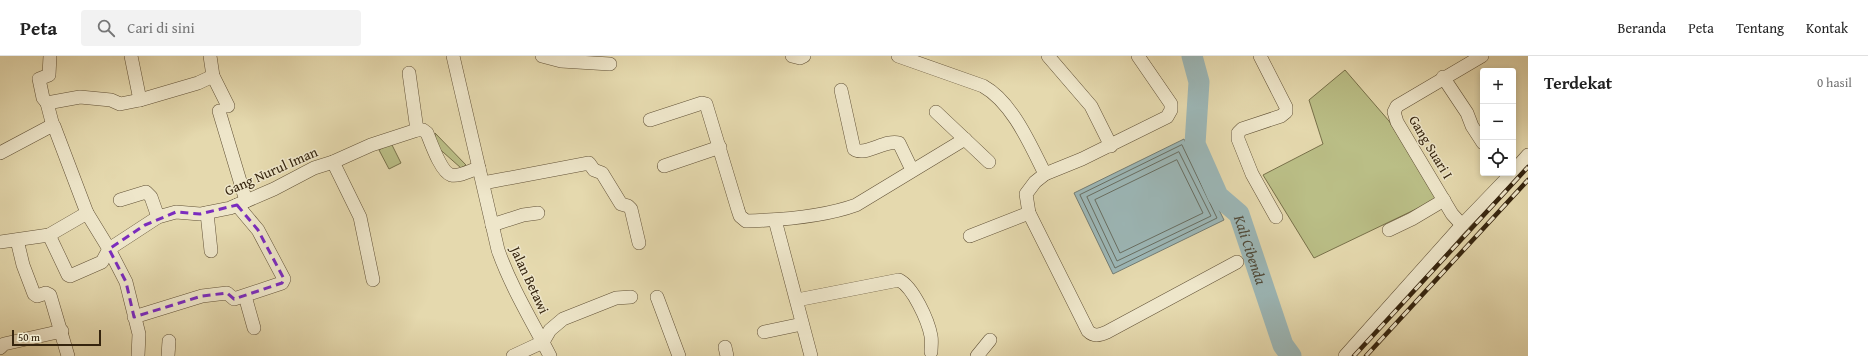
<!DOCTYPE html>
<html lang="id">
<head>
<meta charset="utf-8">
<style>
  :root { --surface:#fff; --page:#f2f2f2; --text:#222; --muted:#767676; --line:#e0e0e0 }
  body { margin:0; font-family:"Gentium Book Plus",serif; background:var(--page); color:var(--text) }
  .controls { position:absolute; right:12px; top:12px; display:grid; overflow:hidden; border-radius:4px; box-shadow:0 2px 6px #0003 }
  .controls button { width:36px; height:36px; display:grid; place-items:center; padding:0; border:0; border-bottom:1px solid var(--line); background:var(--surface); color:var(--text); font:20px sans-serif }
  .scale { position:absolute; left:12px; bottom:10px; width:89px; box-sizing:border-box; padding-left:4px; border:2px solid #35240e; border-top:0; font-size:11px; line-height:14px; white-space:nowrap; color:#35240e; -webkit-text-stroke:3px #eee6ca; paint-order:stroke }
  .list { margin:0; padding:0; list-style:none }
  h2 { display:flex; justify-content:space-between; align-items:center; height:52px; margin:0; padding:0 16px; font-size:17px }
  h2 small { font-size:13px; font-weight:400; color:var(--muted) }
  .icon { flex:none; width:22px; height:22px; fill:none; stroke:currentColor; stroke-width:2; stroke-linecap:round; stroke-linejoin:round }
  .map { position:relative; flex:none; width:1528px; height:300px; overflow:hidden }
  header { display:flex; align-items:center; gap:24px; box-sizing:border-box; height:56px; padding:0 20px; background:var(--surface); border-bottom:1px solid var(--line) }
  header strong { font-size:19px }
  nav { display:flex; gap:22px; margin-inline-start:auto; font-size:14px }
  .search { width:280px; height:36px; background:var(--page); display:flex; align-items:center; gap:10px; box-sizing:border-box; padding:0 14px; border-radius:4px; color:var(--muted); font-size:15px }
  main { display:flex }
  aside { flex:1; background:var(--surface) }
  .map>svg:first-child { display:block }
  .green { fill:#babe86; stroke:#78714a }
  .water { fill:#9cb7b7; stroke:#737c73 }
  .lines { fill:none; stroke-linecap:round; stroke-linejoin:round }
  .shore { stroke:#686e62; stroke-width:1 }
  .river { stroke:#9cb7b7; stroke-width:21 }
  .street-casing { stroke:#615136; stroke-width:14 }
  .street { stroke:#eee6ca; stroke-width:13 }
  .rail-casing { stroke:#35240e; stroke-width:4.5 }
  .rail { stroke:#eee6ca; stroke-width:3; stroke-dasharray:9; stroke-linecap:butt }
  .marked { fill:none; stroke:#7b2cbf; stroke-width:3; stroke-dasharray:8 5; stroke-linejoin:round }
  .labels { text-anchor:middle; dominant-baseline:central; stroke-width:3; stroke-linejoin:round; paint-order:stroke }
  .street-label { font-size:14px; fill:#35240e; stroke:#eee6ca }
  .water-label { font-size:15px; font-style:italic; fill:#4f4938; stroke:#eee6ca }
</style>
</head>
<body>
<header>
<strong>Peta</strong>
<div class="search"><svg class="icon" aria-label="search" viewBox="0 0 24 24"><circle cx="10" cy="10" r="6"/><path d="M15 15l6 6"/></svg>Cari di sini</div>
<nav><a>Beranda</a><a>Peta</a><a>Tentang</a><a>Kontak</a></nav>
</header>
<main>
<div class="map">
<svg width="1528" height="300" viewBox="0 0 1528 300">
  <rect width="100%" height="100%" fill="#e5d9ae"/>
  <filter id="stains"><feTurbulence type="fractalNoise" baseFrequency=".005" numOctaves="4"/><feColorMatrix values="0 0 0 0 .2 0 0 0 0 .09 0 0 0 0 .02 0 0 0 .5 -.17"/></filter>
  <radialGradient id="worn" r=".72"><stop offset=".6" stop-color="#630" stop-opacity="0"/><stop offset="1" stop-color="#630" stop-opacity=".3"/></radialGradient>
  <g class="green">
    <path d="M1345,14L1389,65L1437,143L1314,202L1263,119L1323,88L1309,44Z"/>
    <path d="M435,77L466,109L461,112L435,89Z"/>
    <path d="M391,87L401,107L389,113L379,94Z"/>
  </g>
  <path class="water" d="M1184,83L1224,164L1113,218L1074,137Z"/>
  <g class="lines">
    <g class="shore">
      <path d="M1182,89L1217,162L1115,212L1080,139Z"/>
      <path d="M1179,96L1211,160L1117,205L1087,141Z"/>
      <path d="M1177,104L1203,157L1120,197L1095,144Z"/>
    </g>
    <path class="river" id="s1" d="M1192,0L1199,26L1195,88L1218,140L1239,158L1283,289L1291,300"/>
    <defs>
      <g id="street">
        <path d="M131,0L140,44"/>
        <path d="M210,0L213,20L228,50"/>
        <path d="M453,0L498,194C511,231 532,265 550,300"/>
        <path d="M542,0L561,5L610,8"/>
        <path d="M792,0L800,2L804,0"/>
        <path d="M898,0L983,30C1012,46 1030,88 1045,118"/>
        <path d="M1048,0L1091,50L1111,90"/>
        <path d="M1138,0L1171,48V54L1167,61L1082,103L1045,118L1035,126L1026,138L1029,157L1088,275C1094,281 1100,279 1107,276L1237,206"/>
        <path d="M1260,0L1286,51V56L1281,60L1242,73L1238,77V83L1252,118L1276,161"/>
        <path d="M409,17L417,74"/>
        <path d="M1443,21L1467,57L1472,70L1483,87"/>
        <path d="M841,34L854,93C865,101 885,83 899,87L912,114"/>
        <path d="M47,47L43,42L39,23L49,19L50,0"/>
        <path d="M219,55L246,145"/>
        <path d="M936,56L989,106"/>
        <path d="M650,64L702,47L706,48L738,154L740,160L746,165C781,164 823,161 856,149L965,83"/>
        <path d="M53,70L47,47L80,41L111,44L120,48L140,44L198,27L213,20"/>
        <path d="M0,97L49,71L54,70L87,157"/>
        <path d="M333,106L360,161L373,224"/>
        <path d="M664,110L720,91"/>
        <path d="M1513,116L1528,99"/>
        <path d="M483,127L589,107L594,114L602,117L621,148L628,150L631,153L639,187"/>
        <path d="M120,144L146,136L151,141L158,161"/>
        <path d="M207,157L211,195"/>
        <path d="M775,164L811,300"/>
        <path d="M492,169L523,159L538,157"/>
        <path d="M1462,169L1452,158L1397,66L1394,56L1397,50L1482,0"/>
        <path d="M1389,174L1412,163L1444,144"/>
        <path d="M49,179L68,219L70,220L102,206L109,193"/>
        <path d="M970,180L1029,157"/>
        <path d="M17,184L23,209L34,238L37,240L46,237L50,239L68,300"/>
        <path d="M0,186L49,179L87,157L109,193L158,161L176,156L200,158L230,152L274,133L314,112L333,106L371,89L417,74H423L427,77C431,87 441,116 451,119C459,121 471,114 479,112"/>
        <path d="M109,193L126,226L139,278L138,300"/>
        <path d="M245,240L254,272"/>
        <path d="M657,241L679,300"/>
        <path d="M797,244L899,224C913,231 928,264 931,280C932,285 931,291 931,296"/>
        <path d="M134,261L202,240L227,237L234,243L282,227L284,223L258,174L237,149"/>
        <path d="M764,276L802,268"/>
        <path d="M725,291L727,300"/>
        <path d="M0,292L4,288L62,275"/>
        <path d="M168,300L169,285"/>
        <path d="M513,300L543,286L550,274L563,263L616,242L631,241"/>
        <path d="M977,300L990,284"/>
        <path d="M1345,300L1462,169L1512,117"/>
      </g>
    </defs>
    <use href="#street" class="street-casing"/>
    <use href="#street" class="street"/>
    <defs>
      <g id="rail">
        <path d="M1354,300L1528,111"/>
        <path d="M1366,300L1528,124"/>
      </g>
    </defs>
    <use href="#rail" class="rail-casing"/>
    <use href="#rail" class="rail"/>
  </g>
  <path class="marked" d="M237,149L258,174L284,223L282,227L234,243L227,237L202,240L134,261L126,226L109,193L145,169L176,156L200,158Z"/>
  <g class="labels">
    <g class="street-label">
      <text transform="translate(1431 91) rotate(59)">Gang Suari I</text>
      <text transform="translate(271 115) rotate(-24)">Gang Nurul Iman</text>
      <text transform="translate(530 224) rotate(65)">Jalan Betawi</text>
    </g>
    <g class="water-label">
      <text stroke="none"><textPath href="#s1" startOffset="211">Kali Cibenda</textPath></text>
    </g>
  </g>
  <rect width="100%" height="100%" filter="url(#stains)"/>
  <rect width="100%" height="100%" fill="url(#worn)"/>
</svg>
<div class="controls">
<button>+</button>
<button>−</button>
<button><svg class="icon" aria-label="locate" viewBox="0 0 24 24"><circle cx="12" cy="12" r="6"/><path d="M12 2v4M12 18v4M2 12h4M18 12h4"/></svg></button>
</div>
<div class="scale">50 m</div>
</div>
<aside>
<h2>Terdekat<small>0 hasil</small></h2>
<ul class="list">
</ul>
</aside>
</main>
</body>
</html>
